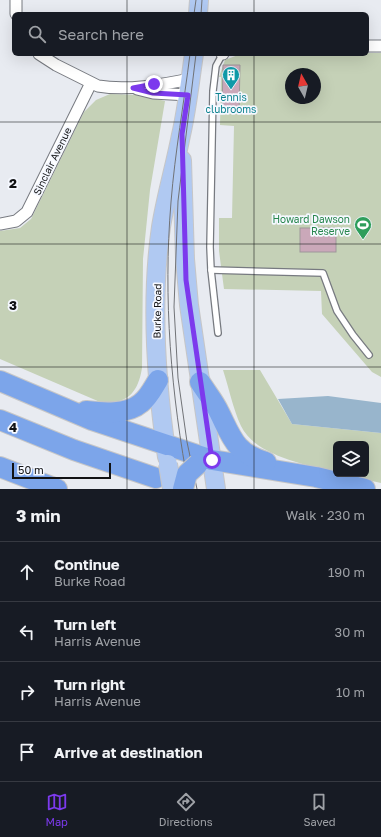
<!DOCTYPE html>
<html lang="en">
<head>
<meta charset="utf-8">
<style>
  :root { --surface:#171b24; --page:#242831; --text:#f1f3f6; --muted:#9ea1a6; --line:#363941; --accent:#7c3aed }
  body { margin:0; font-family:"Golos Text",sans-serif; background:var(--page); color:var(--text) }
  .controls { position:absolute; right:12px; bottom:12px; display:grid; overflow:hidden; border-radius:6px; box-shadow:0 4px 16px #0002 }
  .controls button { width:36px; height:36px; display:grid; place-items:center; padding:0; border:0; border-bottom:1px solid var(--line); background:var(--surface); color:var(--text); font:20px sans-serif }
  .compass { position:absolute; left:285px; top:68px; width:36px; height:36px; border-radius:50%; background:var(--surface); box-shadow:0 4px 16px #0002; rotate:352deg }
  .scale { position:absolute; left:12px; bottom:10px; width:99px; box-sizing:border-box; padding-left:4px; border:2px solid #111214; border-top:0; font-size:11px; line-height:14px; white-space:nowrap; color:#111214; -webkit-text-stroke:3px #f5f8ff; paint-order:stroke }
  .stop { position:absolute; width:12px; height:12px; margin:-9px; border:3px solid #7c3aed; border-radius:50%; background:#fff }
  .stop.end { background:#7c3aed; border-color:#fff; box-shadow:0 1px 4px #0008 }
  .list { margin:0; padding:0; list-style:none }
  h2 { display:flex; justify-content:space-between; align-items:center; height:52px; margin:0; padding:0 16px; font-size:17px }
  h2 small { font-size:13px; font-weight:400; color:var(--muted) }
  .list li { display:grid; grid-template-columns:26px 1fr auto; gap:12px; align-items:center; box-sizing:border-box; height:60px; padding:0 16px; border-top:1px solid var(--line) }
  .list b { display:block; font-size:15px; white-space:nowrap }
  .list p { margin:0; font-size:13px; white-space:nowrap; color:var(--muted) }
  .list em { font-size:13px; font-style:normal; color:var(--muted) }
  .icon { flex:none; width:22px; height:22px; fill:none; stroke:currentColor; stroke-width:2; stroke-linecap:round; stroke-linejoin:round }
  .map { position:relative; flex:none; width:381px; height:489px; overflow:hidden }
  .search { position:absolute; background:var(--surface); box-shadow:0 4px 16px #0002; left:12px; right:12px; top:12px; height:44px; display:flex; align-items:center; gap:10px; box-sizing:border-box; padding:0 14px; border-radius:6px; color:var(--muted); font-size:15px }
  .sheet { height:292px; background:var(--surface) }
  nav { display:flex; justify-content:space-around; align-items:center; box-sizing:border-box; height:56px; border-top:1px solid var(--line); background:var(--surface); font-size:11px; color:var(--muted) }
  nav a { display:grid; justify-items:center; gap:2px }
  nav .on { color:var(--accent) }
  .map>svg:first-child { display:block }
  .green { fill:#c5d1b7; fill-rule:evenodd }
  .water { fill:#98b5cc }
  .building { fill:#caa8b9; stroke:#9e979a }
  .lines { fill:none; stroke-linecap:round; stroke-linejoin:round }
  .service-casing { stroke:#777a80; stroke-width:8 }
  .minor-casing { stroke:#777a80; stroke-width:13 }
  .primary-casing { stroke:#c6c6c7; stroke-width:20 }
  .motorway-casing { stroke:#c6c6c7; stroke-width:22 }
  .service { stroke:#fff; stroke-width:5.5 }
  .minor { stroke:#fff; stroke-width:11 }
  .primary { stroke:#b0c9f2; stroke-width:18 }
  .motorway { stroke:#7ca5ea; stroke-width:20 }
  .tram { stroke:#717377; stroke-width:1 }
  .primary-bridge-casing { stroke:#c6c6c7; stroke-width:20; stroke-linecap:butt }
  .motorway-bridge-casing { stroke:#c6c6c7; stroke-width:22; stroke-linecap:butt }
  .primary-bridge { stroke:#b0c9f2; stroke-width:18 }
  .motorway-bridge { stroke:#7ca5ea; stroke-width:20 }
  .route { stroke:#7c3aed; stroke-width:5 }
  .grid { fill:none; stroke:#111214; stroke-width:1; stroke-opacity:0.55 }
  .labels { text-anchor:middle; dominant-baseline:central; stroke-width:3.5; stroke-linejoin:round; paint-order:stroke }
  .culture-label { font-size:10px; fill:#0d838f; stroke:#f5f8ff }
  .street-label { font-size:10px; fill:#111214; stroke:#f5f8ff }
  .leisure-label { font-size:10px; fill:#27864d; stroke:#f5f8ff; text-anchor:end }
  .grid-label { font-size:13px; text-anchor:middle; font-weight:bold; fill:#111214; stroke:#f5f8ff; stroke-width:3.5; stroke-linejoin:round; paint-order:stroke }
</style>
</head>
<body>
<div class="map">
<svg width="381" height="489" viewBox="0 0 381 489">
  <rect width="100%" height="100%" fill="#e8ebf1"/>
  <g class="green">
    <path d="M367,53H381V377L372,372L322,314L321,291L224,289L219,251V218H232L234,126L220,125L221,77H219L225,60L238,55ZM291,74H315V98H291Z"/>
    <path d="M110,94L140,95L165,101L150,190L143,259L142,368C138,393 127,405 100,402L0,359V231L20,228L31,219L84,112L96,100Z"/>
    <path d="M223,370H260L292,424L381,433V483L341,474H366V444H336V473C307,464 256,457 241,426C233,409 229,388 223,370Z"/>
  </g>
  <path class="water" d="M328,396L381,403V433L292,424L278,399Z"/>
  <g class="building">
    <path d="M223,65H240L239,113L222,112Z"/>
    <rect x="300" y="228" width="36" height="24"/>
  </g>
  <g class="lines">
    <defs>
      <g id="service">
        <path d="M211,270L323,273L337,311L353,335L369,355"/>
        <path d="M218,333L211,270L210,247L213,91L216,66L222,55"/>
      </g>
      <g id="minor">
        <path d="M16,0V14"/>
        <path d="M367,46H381"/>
        <path d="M39,54L56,65L98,86C127,91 161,85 190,79"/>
        <path d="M222,54H223"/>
        <path d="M137,89L153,93L188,95"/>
        <path d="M0,224L16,221L27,212L91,83"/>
      </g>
      <g id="primary">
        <path d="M198,14L199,0"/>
        <path d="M182,160L185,259L189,305L216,489"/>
        <path d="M167,457C156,382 150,303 161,227C166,196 175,166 181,135C187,109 190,81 194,54"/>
      </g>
      <g id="motorway">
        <path d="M0,381L92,420L212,460L316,477L365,489"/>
        <path d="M200,382C206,392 214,401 219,412C232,438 235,453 266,462"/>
        <path d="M86,411C103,413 127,415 141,403C149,397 153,388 158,380"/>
        <path d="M0,420L74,450L156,478"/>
        <path d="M0,467L57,489"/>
      </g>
    </defs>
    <use href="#service" class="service-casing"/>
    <use href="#minor" class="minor-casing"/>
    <use href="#primary" class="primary-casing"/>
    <use href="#motorway" class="motorway-casing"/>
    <use href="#service" class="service"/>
    <use href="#minor" class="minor"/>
    <use href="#primary" class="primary"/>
    <use href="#motorway" class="motorway"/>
    <g class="tram">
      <path d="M194,14L196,0"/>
      <path d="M201,14L202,0"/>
      <path d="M196,54L178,201L174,307L178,378L187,442L197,489"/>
      <path d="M189,489C171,394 163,299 171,202C175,152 184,103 190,54"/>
    </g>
    <defs>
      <path id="primary-bridge" d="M168,464L172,489"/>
      <path id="motorway-bridge" d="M183,489L187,474L198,464"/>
    </defs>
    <use href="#primary-bridge" class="primary-bridge-casing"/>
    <use href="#motorway-bridge" class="motorway-bridge-casing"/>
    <use href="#primary-bridge" class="primary-bridge"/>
    <use href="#motorway-bridge" class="motorway-bridge"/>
  </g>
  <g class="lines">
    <path class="route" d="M154,84L133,88L153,93L188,95L182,134L186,280L212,460"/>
  </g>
  <path class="grid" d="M127,0V14M254,0V14M127,54V489M254,54V489M0,122H381M0,244H381M0,367H381"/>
  <defs>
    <symbol id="building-pin" viewBox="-11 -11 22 30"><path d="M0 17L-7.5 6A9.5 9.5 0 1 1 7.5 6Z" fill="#0f9aa8" stroke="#f5f8ff"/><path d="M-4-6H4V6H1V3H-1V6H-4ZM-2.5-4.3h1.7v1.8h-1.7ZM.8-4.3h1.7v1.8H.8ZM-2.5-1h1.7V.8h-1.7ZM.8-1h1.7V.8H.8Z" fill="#fff"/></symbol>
    <symbol id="stadium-pin" viewBox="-11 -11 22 30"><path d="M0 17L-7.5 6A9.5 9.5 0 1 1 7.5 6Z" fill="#2e9e5b" stroke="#f5f8ff"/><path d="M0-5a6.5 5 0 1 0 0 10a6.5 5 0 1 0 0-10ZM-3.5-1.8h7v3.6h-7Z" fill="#fff"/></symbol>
  </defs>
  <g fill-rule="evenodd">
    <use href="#building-pin" x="221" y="65" width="20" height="27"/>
    <use href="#stadium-pin" x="353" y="215" width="20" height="27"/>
  </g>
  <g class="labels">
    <g class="culture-label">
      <text x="231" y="97">Tennis<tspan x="231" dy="12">clubrooms</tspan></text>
    </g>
    <g class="street-label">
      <text transform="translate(52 161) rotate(-64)">Sinclair Avenue</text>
      <text transform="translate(157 311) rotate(-89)">Burke Road</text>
    </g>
    <g class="leisure-label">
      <text x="350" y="219">Howard Dawson<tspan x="350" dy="12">Reserve</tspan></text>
    </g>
  </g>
  <g class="grid-label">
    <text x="13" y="188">2</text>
    <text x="13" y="310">3</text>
    <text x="13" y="432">4</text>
  </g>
</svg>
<div class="controls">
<button><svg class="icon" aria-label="layers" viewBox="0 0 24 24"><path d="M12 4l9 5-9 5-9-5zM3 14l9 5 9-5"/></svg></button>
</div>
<svg class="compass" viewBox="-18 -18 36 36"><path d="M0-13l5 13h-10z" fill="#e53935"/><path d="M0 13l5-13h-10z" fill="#9ea1a6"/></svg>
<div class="scale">50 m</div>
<div class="stop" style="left:212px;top:460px"></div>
<div class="stop end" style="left:154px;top:84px"></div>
<div class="search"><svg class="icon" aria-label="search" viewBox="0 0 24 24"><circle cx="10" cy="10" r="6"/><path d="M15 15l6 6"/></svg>Search here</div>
</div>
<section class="sheet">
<h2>3 min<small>Walk · 230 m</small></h2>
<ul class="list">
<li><svg class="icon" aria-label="ahead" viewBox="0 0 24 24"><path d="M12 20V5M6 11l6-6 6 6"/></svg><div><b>Continue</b><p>Burke Road</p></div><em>190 m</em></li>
<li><svg class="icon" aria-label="left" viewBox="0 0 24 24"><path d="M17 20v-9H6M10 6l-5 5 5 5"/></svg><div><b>Turn left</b><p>Harris Avenue</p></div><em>30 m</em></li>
<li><svg class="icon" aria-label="right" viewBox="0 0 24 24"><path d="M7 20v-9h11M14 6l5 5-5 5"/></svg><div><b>Turn right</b><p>Harris Avenue</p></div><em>10 m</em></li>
<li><svg class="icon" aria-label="arrive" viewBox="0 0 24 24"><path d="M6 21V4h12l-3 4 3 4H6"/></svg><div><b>Arrive at destination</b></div></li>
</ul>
</section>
<nav>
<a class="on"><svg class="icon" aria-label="map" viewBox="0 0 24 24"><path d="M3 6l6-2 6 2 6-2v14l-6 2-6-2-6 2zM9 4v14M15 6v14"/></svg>Map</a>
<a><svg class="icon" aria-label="directions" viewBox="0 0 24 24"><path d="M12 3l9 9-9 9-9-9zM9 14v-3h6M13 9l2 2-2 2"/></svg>Directions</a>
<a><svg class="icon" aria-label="saved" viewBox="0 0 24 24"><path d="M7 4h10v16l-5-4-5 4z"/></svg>Saved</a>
</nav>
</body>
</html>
